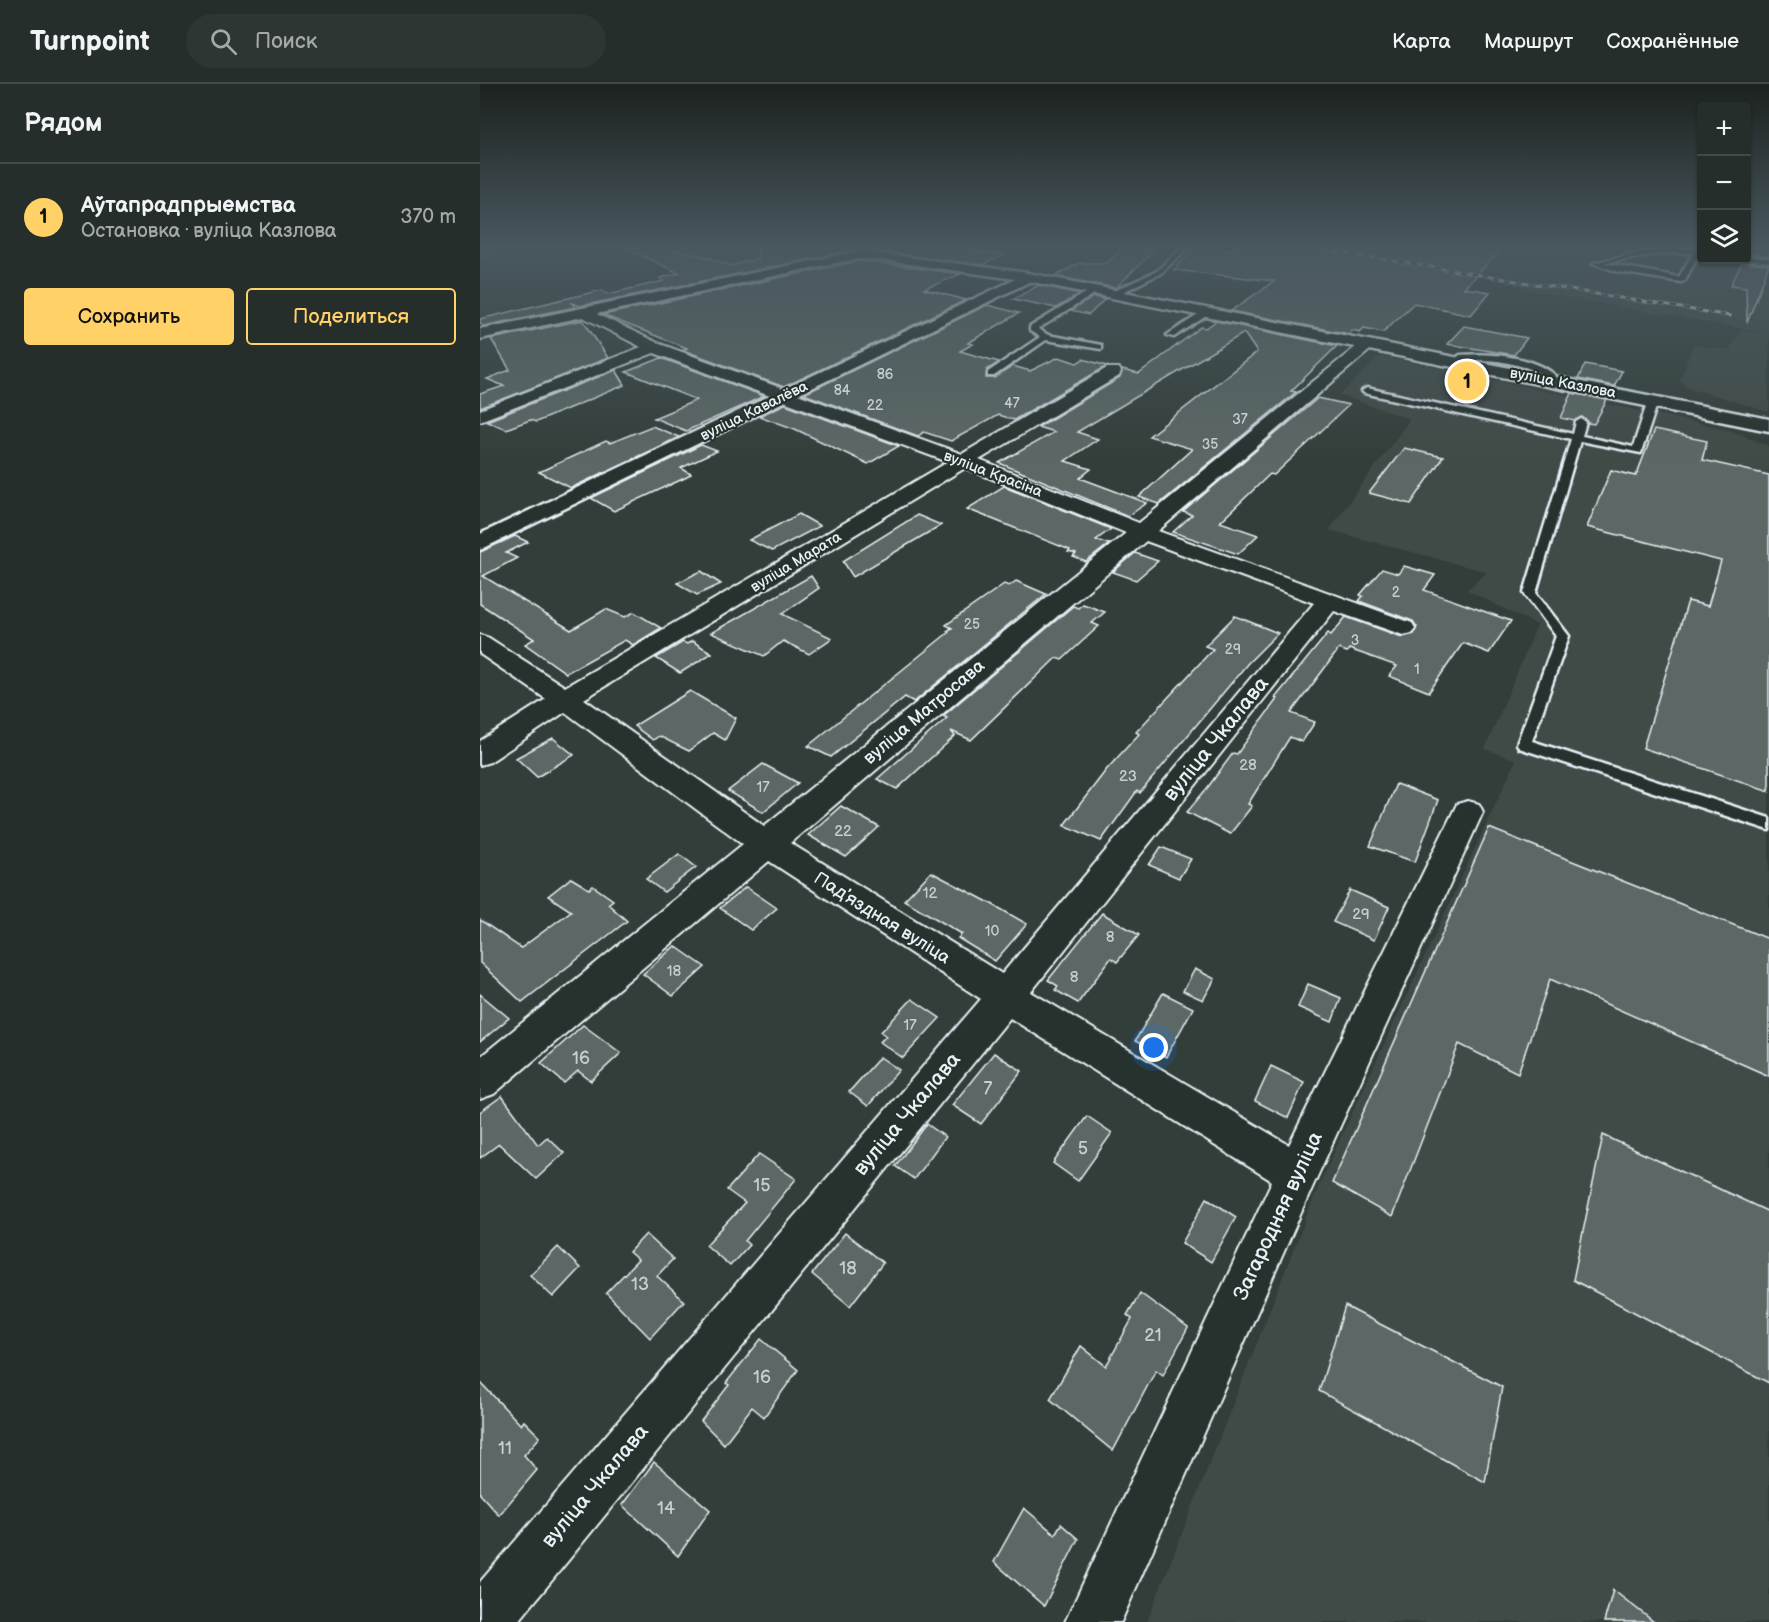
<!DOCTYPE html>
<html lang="ru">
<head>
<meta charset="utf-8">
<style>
  :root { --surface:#262e2b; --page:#2e3633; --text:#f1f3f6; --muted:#a4a8a9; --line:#424a47; --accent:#ffd166 }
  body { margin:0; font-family:"Balsamiq Sans",sans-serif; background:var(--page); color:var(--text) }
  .controls { position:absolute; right:18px; top:18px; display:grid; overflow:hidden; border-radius:6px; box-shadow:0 2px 4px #0004 }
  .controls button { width:54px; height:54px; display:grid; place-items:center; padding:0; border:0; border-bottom:2px solid var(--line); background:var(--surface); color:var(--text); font:30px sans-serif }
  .you { position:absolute; left:674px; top:964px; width:21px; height:21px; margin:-15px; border:4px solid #fff; border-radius:50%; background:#1a73e8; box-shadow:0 0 0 9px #1a73e833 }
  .badge { display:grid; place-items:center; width:39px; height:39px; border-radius:50%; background:var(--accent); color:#111; font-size:20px; font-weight:700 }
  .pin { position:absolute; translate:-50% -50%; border:3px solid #fff; box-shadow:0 2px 6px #0006 }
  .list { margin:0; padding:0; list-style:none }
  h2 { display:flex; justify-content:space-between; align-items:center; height:78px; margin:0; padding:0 24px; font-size:26px }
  h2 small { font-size:20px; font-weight:400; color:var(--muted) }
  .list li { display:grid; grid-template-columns:39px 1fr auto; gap:18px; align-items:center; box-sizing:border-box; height:108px; padding:0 24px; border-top:2px solid var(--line) }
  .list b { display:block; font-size:22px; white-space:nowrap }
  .list p { margin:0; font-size:20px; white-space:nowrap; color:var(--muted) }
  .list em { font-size:20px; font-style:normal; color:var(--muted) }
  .actions { display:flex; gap:12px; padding:18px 24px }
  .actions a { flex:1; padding:14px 0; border:2px solid var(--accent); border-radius:6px; text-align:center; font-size:21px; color:var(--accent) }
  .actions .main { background:var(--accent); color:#111 }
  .icon { flex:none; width:33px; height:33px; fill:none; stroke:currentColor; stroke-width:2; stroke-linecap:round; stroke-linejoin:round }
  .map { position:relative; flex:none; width:1289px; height:1538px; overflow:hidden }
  header { display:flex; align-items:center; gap:36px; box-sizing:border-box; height:84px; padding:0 30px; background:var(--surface); border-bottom:2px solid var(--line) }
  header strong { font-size:28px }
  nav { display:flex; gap:33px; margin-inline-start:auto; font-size:21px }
  .search { width:420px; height:54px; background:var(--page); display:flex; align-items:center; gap:15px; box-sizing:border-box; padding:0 21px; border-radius:33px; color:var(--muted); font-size:22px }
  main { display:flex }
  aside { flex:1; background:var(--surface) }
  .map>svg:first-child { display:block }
  .built { fill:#3f4b46 }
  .building { fill:#5c6865; stroke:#e8f1f8; stroke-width:1.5 }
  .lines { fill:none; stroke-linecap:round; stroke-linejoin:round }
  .service-casing { stroke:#e8f1f8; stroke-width:5 }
  .minor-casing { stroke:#e8f1f8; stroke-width:4 }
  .tertiary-casing { stroke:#e8f1f8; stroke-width:5 }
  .secondary-casing { stroke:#e8f1f8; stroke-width:5 }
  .service { fill:#26332d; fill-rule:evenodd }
  .minor { fill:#26332d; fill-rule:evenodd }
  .tertiary { fill:#26332d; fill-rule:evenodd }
  .secondary { fill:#26332d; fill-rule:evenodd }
  .rail-casing { stroke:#e8f1f8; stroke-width:3 }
  .rail { stroke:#26332d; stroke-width:2; stroke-dasharray:6; stroke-linecap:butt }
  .labels { text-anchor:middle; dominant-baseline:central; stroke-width:4.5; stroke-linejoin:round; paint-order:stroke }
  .far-number-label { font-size:14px; fill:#c5cfd3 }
  .far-street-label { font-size:15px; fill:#e8f1f8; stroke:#26332d }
  .number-label { font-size:15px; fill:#c5cfd3 }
  .street-label { font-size:18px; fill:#e8f1f8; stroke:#26332d }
  .near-number-label { font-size:18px; fill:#c5cfd3 }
  .near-street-label { font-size:21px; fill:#e8f1f8; stroke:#26332d }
</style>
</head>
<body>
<header>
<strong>Turnpoint</strong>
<div class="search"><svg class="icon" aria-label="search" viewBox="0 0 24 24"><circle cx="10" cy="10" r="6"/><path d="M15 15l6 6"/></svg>Поиск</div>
<nav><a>Карта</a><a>Маршрут</a><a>Сохранённые</a></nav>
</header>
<main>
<aside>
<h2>Рядом<small></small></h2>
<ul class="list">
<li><span class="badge">1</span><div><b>Аўтапрадпрыемства</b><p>Остановка · вуліца Казлова</p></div><em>370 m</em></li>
</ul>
<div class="actions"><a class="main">Сохранить</a><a>Поделиться</a></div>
</aside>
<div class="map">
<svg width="1289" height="1538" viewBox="0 0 1289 1538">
  <rect width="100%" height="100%" fill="#323e39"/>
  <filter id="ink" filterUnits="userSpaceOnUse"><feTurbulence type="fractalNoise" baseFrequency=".0167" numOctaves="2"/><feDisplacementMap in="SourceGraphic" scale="12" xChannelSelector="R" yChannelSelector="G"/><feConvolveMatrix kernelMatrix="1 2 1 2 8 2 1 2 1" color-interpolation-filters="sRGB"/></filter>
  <g filter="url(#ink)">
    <g class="built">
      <path d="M0,163H60L0,175Z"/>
      <path d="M143,163H360L259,185Z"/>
      <path d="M836,163H1221L1222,176H1266L1267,163L1287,171L1289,249L1081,213L1008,194L1011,190Z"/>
      <path d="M1261,246L1289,250V328L1207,303L1200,296L1213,261L1249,266Z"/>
      <path d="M900,272L1247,345L1289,362V1538H667L841,1096L1036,676L1005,665L1057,541L987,506L1007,488L849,446L930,335L860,311Z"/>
    </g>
    <g class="building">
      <path d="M148,163H178L227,173L250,182L277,175L278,163H377L375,166L100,222L92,219L95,223L3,242L0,238V235L122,206L128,210L184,197L180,194L199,189L147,165Z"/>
      <path d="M396,163H455L525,171L502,181L394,167Z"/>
      <path d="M715,163L756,166V163H1024L984,204L1010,208L991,231L934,219L903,248L884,244L880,248L872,246L869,250L751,227L794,197L694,186Z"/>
      <path d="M1266,163H1289V173L1266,170Z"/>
      <path d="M643,164L673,167L636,204L575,192L599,179H627Z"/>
      <path d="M380,177L481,190L444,205L486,216L304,303L203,266L207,264L123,231Z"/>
      <path d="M1262,179L1289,181L1267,239L1266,203L1251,201Z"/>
      <path d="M559,201L600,210L576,224L533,215Z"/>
      <path d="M614,213L625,215L609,231L590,227Z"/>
      <path d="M507,221L539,229L488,259L493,260L480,267L519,278L507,286L506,294H515L533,282L550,287L579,273L597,279L603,275L627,282L534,336L518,331L471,357L444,348L438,352L324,310Z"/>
      <path d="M103,236L128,274L0,324V310L24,302L7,295L30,286L11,255Z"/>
      <path d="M736,237L857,262L811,307L816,308L679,420L659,413L712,365L669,352L777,268L764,249L597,348L618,355L585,377L611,385L600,394L667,419L648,432L519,379L574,348L558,343L640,294L642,286L659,290L721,243L726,244Z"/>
      <path d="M984,242L1047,254L1034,271L967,260Z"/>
      <path d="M181,274L284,312L206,347L174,334L217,316L146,288Z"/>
      <path d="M1105,280L1142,287L1134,302L1098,295Z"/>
      <path d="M136,286L145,301L56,338L50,336L26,345L7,337Z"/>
      <path d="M1092,309L1127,316L1114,340L1108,339L1102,333L1095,337L1081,334Z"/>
      <path d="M838,314L869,321L794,391L790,390L740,438L778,451L758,470L693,448L712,431L703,428Z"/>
      <path d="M305,320L419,362L388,380L315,345L279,332Z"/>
      <path d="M172,342L199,353L91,404L59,388L126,357L130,359Z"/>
      <path d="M1174,346L1227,357L1222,376L1289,391V707L1163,664L1208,517L1228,522L1241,477L1107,443L1131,386L1156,392Z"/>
      <path d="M221,361L237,367L201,384L211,390L207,393L134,427L111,414Z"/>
      <path d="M924,364L963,373L931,420L889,409Z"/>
      <path d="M524,402L631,445L616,456L629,460L606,478L593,473L596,470L588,468L590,466L487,425Z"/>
      <path d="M319,430L340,442L292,467L269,456Z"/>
      <path d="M437,431L461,441L373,493L363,477Z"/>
      <path d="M35,452L48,458L26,469L37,474L3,492L91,546L126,525L145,533L154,528L181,544L153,561L145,556L86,589L45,560L54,555L0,520V468Z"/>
      <path d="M655,469L678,477L656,496L633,488Z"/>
      <path d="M924,482L955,491L944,506L1031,537L1009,569L983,559L949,608L909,592L917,582L869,565L867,568L859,565L811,629L835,638L822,658L810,653L768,720L772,722L750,750L707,728L728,703L753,669L757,670L797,615L795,614L848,549L851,551L866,533L922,553L934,550L937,543L933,537L879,517L883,512L880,511L902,485L918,490Z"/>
      <path d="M221,487L241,500L217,511L197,499Z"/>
      <path d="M331,492L339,504L302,530L352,554L329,570L303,557L284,572L231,549Z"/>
      <path d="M536,497L566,510L434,618L425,613L351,673L328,662L469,548L467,547L472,544L466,541L524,500L529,502Z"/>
      <path d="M603,520L625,528L612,539L619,542L582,576L576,574L491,656L471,647L475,652L417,705L397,695L467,634L463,632L593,522L598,524Z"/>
      <path d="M755,532L798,549L768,579L660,709L657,707L621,757L584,741L627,685L659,650L656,648L733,565L725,562Z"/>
      <path d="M212,557L232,569L200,589L176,574L203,558L207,560Z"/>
      <path d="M210,607L256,634L245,656L233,649L209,667L179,652L173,656L154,642Z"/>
      <path d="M73,654L94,671L57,693L36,674Z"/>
      <path d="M283,680L318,699L283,728L248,707Z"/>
      <path d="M916,700L958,716L935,778L890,762Z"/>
      <path d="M361,722L399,743L366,773L328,751Z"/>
      <path d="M1009,744L1289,855V992L1070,895L1038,989L979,960L912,1133L852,1099Z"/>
      <path d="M681,763L711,775L699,794L669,781Z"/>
      <path d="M199,770L216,783L184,808L166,795Z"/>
      <path d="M451,788L510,819L547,840L515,877L478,854L482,850L424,816Z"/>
      <path d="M91,794L109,805L113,802L133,816L128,820L147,837L42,918L0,879V836L41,864L91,827L68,812Z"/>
      <path d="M266,803L297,824L271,846L240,824Z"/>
      <path d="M870,806L909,823L894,856L853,838Z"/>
      <path d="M622,829L659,851L637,878L631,874L598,919L575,906L578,902L568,896Z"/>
      <path d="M195,862L225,883L193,912L163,890Z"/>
      <path d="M715,885L735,895L723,916L703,907Z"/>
      <path d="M828,900L861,914L852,938L818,923Z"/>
      <path d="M683,909L713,924L686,973L655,957Z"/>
      <path d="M0,910L29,934L0,958Z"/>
      <path d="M432,915L460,934L423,974L400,958L406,952L401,948Z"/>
      <path d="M103,941L141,969L111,997L98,987L84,999L61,979Z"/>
      <path d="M514,969L542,987L501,1040L472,1021Z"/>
      <path d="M400,973L419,986L388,1022L369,1008Z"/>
      <path d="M791,982L824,998L808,1034L775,1017Z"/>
      <path d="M22,1012L58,1061L67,1053L84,1069L56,1095L19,1060L0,1074V1028Z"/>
      <path d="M607,1032L632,1049L598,1097L573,1079Z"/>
      <path d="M447,1040L465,1053L434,1095L415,1082Z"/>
      <path d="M1123,1051L1289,1128V1299L1093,1196Z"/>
      <path d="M279,1070L316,1095L265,1157L269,1161L250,1182L226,1161L265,1119L247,1106Z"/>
      <path d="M727,1114L756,1133L731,1178L702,1159Z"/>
      <path d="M365,1149L403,1179L370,1222L332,1190Z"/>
      <path d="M166,1150L193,1175L177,1192L204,1217L170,1254L126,1209L158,1176L149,1168Z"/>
      <path d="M78,1163L100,1184L73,1213L50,1191Z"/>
      <path d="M660,1209L708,1244L683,1291L676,1286L633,1367L570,1315L601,1262L626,1282L652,1235L647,1231Z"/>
      <path d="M865,1222L1022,1303L1005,1398L839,1307Z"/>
      <path d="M281,1255L318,1286L284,1333L272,1323L244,1360L221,1337L249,1301L246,1299Z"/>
      <path d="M0,1298L41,1341L44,1337L60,1353L44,1371L57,1386L19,1431L0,1410Z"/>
      <path d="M174,1378L230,1426L198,1472L142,1421Z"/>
      <path d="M544,1424L575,1450L581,1440L598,1455L564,1522L514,1478Z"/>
      <path d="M1133,1506L1174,1538H1124Z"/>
    </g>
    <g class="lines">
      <defs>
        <g id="service">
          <path d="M702,163H709L681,189L635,212L628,210L677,187Z"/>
          <path d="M1194,164L1222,166V170H1219L1205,196L1201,198L1139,188L1113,179L1156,169ZM1194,169H1213L1199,193L1124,179L1168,171Z"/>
          <path d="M1266,172L1289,175V179L1264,176H1266Z"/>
          <path d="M612,205L619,207L558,245L568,251L621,261V265L566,256L514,292H508V288L560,253L550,247V243Z"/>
          <path d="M724,227L731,229L694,253L687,251Z"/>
          <path d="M980,271C1009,269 1053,271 1076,292L1073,299L1070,300L1066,297L1067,293C1045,280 1017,275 992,276C984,276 981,280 974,280V276Z"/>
          <path d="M887,304L1093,350L1096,338L1101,335L1106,338L1102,352L1153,363L1168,317L1176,315L1178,317L1161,369L1100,357L1056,509L1089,552L1052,657L1289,734V746L1039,664L1037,660L1076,552L1044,509L1091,355L884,309L882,307Z"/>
        </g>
        <path id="minor" d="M106,225L180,260L482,370L627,284H639L641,288L639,292L499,376L659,439L883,257H895L897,260L678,447L932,539L935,544L932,549L923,551L854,527L551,908L809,1061L977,720L988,717L999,720L1003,728L832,1104L641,1538H585L792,1097L530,934L38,1538H0V1498L501,915L289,777L14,1010L0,1015V973L263,760L85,628L10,678L0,681V657L66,615L0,570V551L9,554L85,603L468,378L174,269L0,337V326L161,263L101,232L99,229ZM485,384L646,449L284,742L104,615ZM666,457L834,519L522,890L310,759Z"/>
        <g id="tertiary">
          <path d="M380,163H394L385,174L380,175L373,171Z"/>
          <path d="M548,189L555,193L553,196L0,466V450Z"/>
        </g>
        <path id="secondary" d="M380,167L548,189L1289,335V347L548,197L401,176L380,175L354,179L0,255V245Z"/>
      </defs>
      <use href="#service" class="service-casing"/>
      <use href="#minor" class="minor-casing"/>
      <use href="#tertiary" class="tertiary-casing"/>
      <use href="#secondary" class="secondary-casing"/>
      <use href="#service" class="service"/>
      <use href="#minor" class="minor"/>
      <use href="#tertiary" class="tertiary"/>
      <use href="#secondary" class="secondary"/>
      <defs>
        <g id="rail">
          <path d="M530,163H567"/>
          <path d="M812,163L896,174L1250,232"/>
        </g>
      </defs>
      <use href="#rail" class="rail-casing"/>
      <use href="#rail" class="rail"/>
    </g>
  </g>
  <linearGradient id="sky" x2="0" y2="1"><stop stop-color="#1c221f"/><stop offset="0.43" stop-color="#49585f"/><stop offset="1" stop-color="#49585f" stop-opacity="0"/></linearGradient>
  <rect width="1289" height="378" fill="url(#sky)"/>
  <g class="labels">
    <g class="far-number-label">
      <text x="405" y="290">86</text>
      <text x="362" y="306">84</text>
      <text x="532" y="319">47</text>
      <text x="395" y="321">22</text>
      <text x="760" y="335">37</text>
      <text x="730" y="360">35</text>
      <text x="916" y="508">2</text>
      <text x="492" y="540">25</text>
      <text x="875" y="556">3</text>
      <text x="753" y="565">29</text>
    </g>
    <g class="far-street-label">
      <text transform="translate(1083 299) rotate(11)">вуліца Казлова</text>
      <text transform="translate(274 327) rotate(-26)">вуліца Кавалёва</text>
      <text transform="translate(513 390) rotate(21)">вуліца Красіна</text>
      <text transform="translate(316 478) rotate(-31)">вуліца Марата</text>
    </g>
    <g class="number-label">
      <text x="937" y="585">1</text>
      <text x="768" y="681">28</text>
      <text x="648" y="692">23</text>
      <text x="283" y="703">17</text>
      <text x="363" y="747">22</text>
      <text x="450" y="809">12</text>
      <text x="881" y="830">29</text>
      <text x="512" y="847">10</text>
      <text x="630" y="853">8</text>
      <text x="194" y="887">18</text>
      <text x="594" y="893">8</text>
      <text x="430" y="941">17</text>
    </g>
    <g class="street-label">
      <text transform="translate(444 628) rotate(-40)">вуліца Матросава</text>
      <text transform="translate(402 834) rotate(32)">Падʼяздная вуліца</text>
    </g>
    <g class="near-number-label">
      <text x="101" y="974">16</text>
      <text x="508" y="1004">7</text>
      <text x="603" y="1064">5</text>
      <text x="282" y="1101">15</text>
      <text x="368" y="1184">18</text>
      <text x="160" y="1200">13</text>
      <text x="673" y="1251">21</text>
      <text x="282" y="1293">16</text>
      <text x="25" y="1364">11</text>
      <text x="186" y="1424">14</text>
    </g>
    <g class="near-street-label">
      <text transform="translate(736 655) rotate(-51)">вуліца Чкалава</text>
      <text transform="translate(427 1030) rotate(-50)">вуліца Чкалава</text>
      <text transform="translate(798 1132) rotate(-65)">Загародняя вуліца</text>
      <text transform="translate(115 1402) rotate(-50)">вуліца Чкалава</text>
    </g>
  </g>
</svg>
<div class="controls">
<button>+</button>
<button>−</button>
<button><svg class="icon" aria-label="layers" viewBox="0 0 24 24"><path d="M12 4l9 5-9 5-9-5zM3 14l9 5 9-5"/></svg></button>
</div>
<div class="you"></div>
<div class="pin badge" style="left:987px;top:297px">1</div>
</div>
</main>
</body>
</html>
